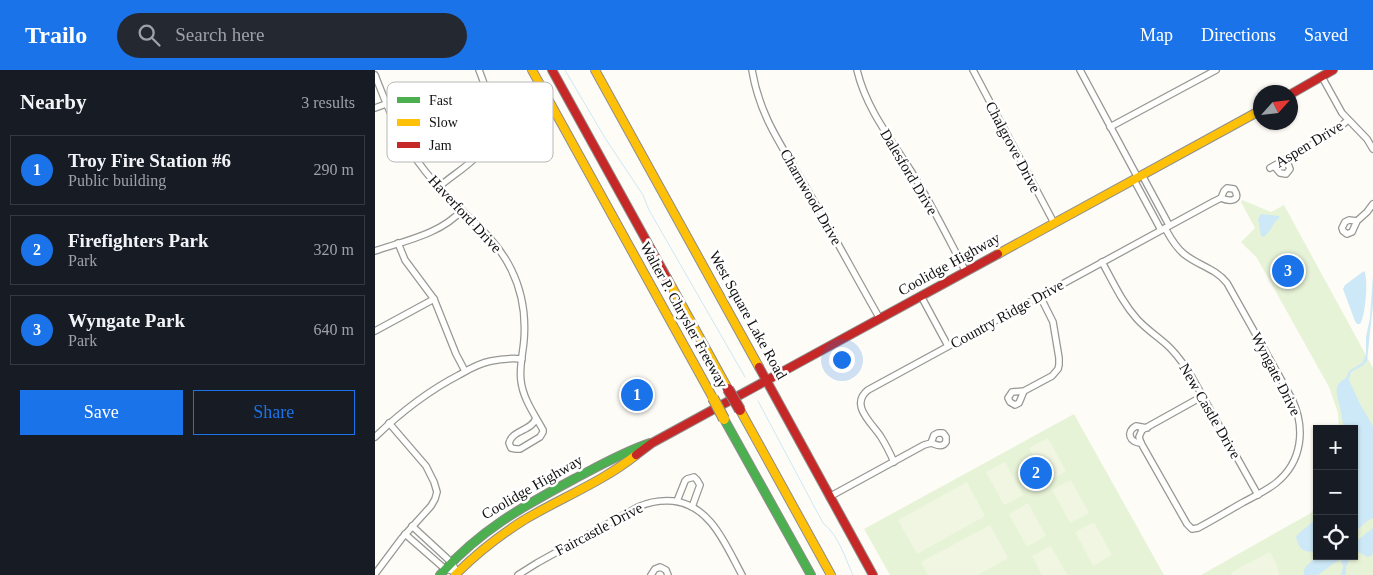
<!DOCTYPE html>
<html lang="en">
<head>
<meta charset="utf-8">
<style>
  :root { --surface:#171b24; --page:#242831; --text:#f1f3f6; --muted:#9ea1a6; --line:#363941; --accent:#1a73e8 }
  body { margin:0; font-family:Georgia,serif; background:var(--page); color:var(--text) }
  .controls { position:absolute; right:15px; bottom:15px; display:grid; overflow:hidden; border-radius:0px; box-shadow:0 1px 4px #0004 }
  .controls button { width:45px; height:45px; display:grid; place-items:center; padding:0; border:0; border-bottom:1px solid var(--line); background:var(--surface); color:var(--text); font:25px sans-serif }
  .compass { position:absolute; left:878px; top:15px; width:45px; height:45px; border-radius:50%; background:var(--surface); box-shadow:0 1px 4px #0004; rotate:63deg }
  .you { position:absolute; left:466px; top:289px; width:18px; height:18px; margin:-12px; border:4px solid #fff; border-radius:50%; background:#1a73e8; box-shadow:0 0 0 8px #1a73e833 }
  .badge { display:grid; place-items:center; width:32px; height:32px; border-radius:50%; background:var(--accent); color:#fff; font-size:16px; font-weight:700 }
  .pin { position:absolute; translate:-50% -50%; border:2px solid #fff; box-shadow:0 1px 5px #0006 }
  .list { margin:0; padding:0; list-style:none }
  h2 { display:flex; justify-content:space-between; align-items:center; height:65px; margin:0; padding:0 20px; font-size:21px }
  h2 small { font-size:16px; font-weight:400; color:var(--muted) }
  .list li { display:grid; grid-template-columns:32px 1fr auto; gap:15px; align-items:center; box-sizing:border-box; height:70px; margin:0 10px 10px; padding:0 10px; border:1px solid var(--line); border-radius:0px }
  .list b { display:block; font-size:19px; white-space:nowrap }
  .list p { margin:0; font-size:16px; white-space:nowrap; color:var(--muted) }
  .list em { font-size:16px; font-style:normal; color:var(--muted) }
  .actions { display:flex; gap:10px; padding:15px 20px }
  .actions a { flex:1; padding:11px 0; border:1px solid var(--accent); border-radius:0px; text-align:center; font-size:18px; color:var(--accent) }
  .actions .main { background:var(--accent); color:#fff }
  .icon { flex:none; width:28px; height:28px; fill:none; stroke:currentColor; stroke-width:2; stroke-linecap:round; stroke-linejoin:round }
  .map { position:relative; flex:none; width:998px; height:505px; overflow:hidden }
  header { display:flex; align-items:center; gap:30px; box-sizing:border-box; height:70px; padding:0 25px; background:var(--accent); color:#fff }
  header strong { font-size:24px }
  nav { display:flex; gap:28px; margin-inline-start:auto; font-size:18px }
  .search { width:350px; height:45px; background:var(--page); display:flex; align-items:center; gap:12px; box-sizing:border-box; padding:0 18px; border-radius:28px; color:var(--muted); font-size:19px }
  main { display:flex }
  aside { flex:1; background:var(--surface) }
  .map>svg:first-child { display:block }
  .green { fill:#e7f3d7 }
  .pitch { fill:#f0f6e1 }
  .water { fill:#cde8f7 }
  .lines { fill:none; stroke-linecap:round; stroke-linejoin:round }
  .stream { stroke:#cde8f7; stroke-width:1 }
  .street-casing { stroke:#979795; stroke-width:8 }
  .fast-casing { stroke:#8e8d8b; stroke-width:10 }
  .slow-casing { stroke:#8e8d8b; stroke-width:10 }
  .jam-casing { stroke:#8e8d8b; stroke-width:10 }
  .street { stroke:#fffffe; stroke-width:5.5 }
  .fast { stroke:#4caf50; stroke-width:8 }
  .slow { stroke:#ffc107; stroke-width:8 }
  .jam { stroke:#c62828; stroke-width:8 }
  .slow-bridge-casing { stroke:#858482; stroke-width:12; stroke-linecap:butt }
  .jam-bridge-casing { stroke:#858482; stroke-width:12; stroke-linecap:butt }
  .slow-bridge { stroke:#ffc107; stroke-width:10 }
  .jam-bridge { stroke:#c62828; stroke-width:10 }
  .labels { text-anchor:middle; dominant-baseline:central; stroke-width:5; stroke-linejoin:round; paint-order:stroke }
  .street-label { font-size:15px; fill:#111; stroke:#fff }
  .key { fill:#fff; stroke:#b8b8b8; stroke-width:1 }
  .key-label { font-size:14px; fill:#111 }
</style>
</head>
<body>
<header>
<strong>Trailo</strong>
<div class="search"><svg class="icon" aria-label="search" viewBox="0 0 24 24"><circle cx="10" cy="10" r="6"/><path d="M15 15l6 6"/></svg>Search here</div>
<nav><a>Map</a><a>Directions</a><a>Saved</a></nav>
</header>
<main>
<aside>
<h2>Nearby<small>3 results</small></h2>
<ul class="list">
<li><span class="badge">1</span><div><b>Troy Fire Station #6</b><p>Public building</p></div><em>290 m</em></li>
<li><span class="badge">2</span><div><b>Firefighters Park</b><p>Park</p></div><em>320 m</em></li>
<li><span class="badge">3</span><div><b>Wyngate Park</b><p>Park</p></div><em>640 m</em></li>
</ul>
<div class="actions"><a class="main">Save</a><a>Share</a></div>
</aside>
<div class="map">
<svg width="998" height="505" viewBox="0 0 998 505">
  <rect width="100%" height="100%" fill="#fdfcf7"/>
  <g class="green">
    <path d="M867,130L896,142L909,135L998,298V505H826L936,443L942,435V486H979V359H964L963,343L954,317L882,188L866,172L880,158L866,132Z"/>
    <path d="M699,344L789,505H515L489,459Z"/>
  </g>
  <g class="pitch">
    <path d="M673,368L691,401L672,412L654,378Z"/>
    <path d="M630,392L648,425L629,435L611,402Z"/>
    <path d="M696,410L714,443L695,453L677,420Z"/>
    <path d="M592,412L610,446L542,484L523,450Z"/>
    <path d="M653,433L671,466L652,477L634,444Z"/>
    <path d="M719,452L737,485L718,496L700,462Z"/>
    <path d="M615,455L633,488L603,505H553L546,492Z"/>
    <path d="M676,476L692,505H667L657,486Z"/>
    <path d="M895,482L902,496L904,505H856L857,502Z"/>
  </g>
  <g class="water">
    <path d="M886,144L904,146V148C897,153 896,163 888,167L886,166L883,149Z"/>
    <path d="M989,201C994,209 990,247 985,254H982L980,251L968,219L970,215Z"/>
    <path d="M998,205V234L992,291L987,296L976,302L974,310L985,334L998,356V448C991,450 986,458 979,462V359H969C968,353 967,347 966,342C964,329 955,316 971,308L974,301L987,293L991,285V267L995,248Z"/>
    <path d="M942,448V480C929,485 923,478 921,466Z"/>
    <path d="M998,458V483L996,486L993,487L983,482L979,483V473Z"/>
    <path d="M944,486H976L971,497V505H966L968,497L966,489L958,494L943,505H929C927,496 938,491 944,486Z"/>
  </g>
  <g class="lines">
    <g class="stream">
      <path d="M190,0L230,68L268,125L274,140L370,307"/>
      <path d="M383,331L448,453C464,466 469,486 478,505"/>
    </g>
    <defs>
      <g id="street">
        <path d="M377,0C385,49 410,80 433,121C458,164 481,207 505,249"/>
        <path d="M482,0C491,38 515,68 536,101C556,133 573,168 591,202"/>
        <path d="M598,0L679,153"/>
        <path d="M705,0L763,108"/>
        <path d="M0,5C16,47 30,80 61,114C86,143 119,164 136,199C147,221 151,245 149,270C148,283 144,298 146,311C148,329 160,345 168,360V362L165,367L145,379H141L136,378L134,373C137,360 157,361 161,348"/>
        <path d="M947,7L967,43L992,69L998,79"/>
        <path d="M0,38L11,34"/>
        <path d="M735,57L841,0"/>
        <path d="M899,96L905,103L911,104L915,99L911,89"/>
        <path d="M895,98L958,63L973,50"/>
        <path d="M767,105L794,155"/>
        <path d="M759,110L786,160"/>
        <path d="M64,117C75,107 89,99 100,88C125,61 116,30 104,0"/>
        <path d="M982,151L974,150L970,152L967,158L968,161L972,164L977,162L982,151L992,142L998,134"/>
        <path d="M790,158C795,167 800,177 809,184C824,196 840,198 852,213L917,329C931,359 927,392 901,413C891,421 878,427 867,433C853,441 838,450 823,458L817,459L812,454L766,373L764,367L767,360L828,326"/>
        <path d="M23,173L30,190L59,229L81,284L90,301"/>
        <path d="M0,181C29,171 66,164 87,140"/>
        <path d="M727,192C738,212 747,232 762,249C771,259 782,266 792,275C801,283 807,292 814,302L883,425"/>
        <path d="M546,226L573,276"/>
        <path d="M0,261L59,229"/>
        <path d="M649,321L644,333L640,335L635,332L633,328L637,322L649,321L677,306L683,299L684,295V288L678,252L665,226"/>
        <path d="M0,367C25,343 53,321 84,305C94,299 105,293 116,291C126,289 137,288 147,289"/>
        <path d="M766,373C755,373 750,362 761,356L772,358"/>
        <path d="M519,392C515,383 511,375 506,367C497,353 474,335 493,320L838,132L846,128C855,132 867,131 859,119L852,118L849,121L846,128"/>
        <path d="M454,427L549,375L556,373C562,375 567,378 571,372V367L568,363H563L559,365L556,373"/>
        <path d="M302,431L310,411L312,409L319,407L322,410L325,415L317,437"/>
        <path d="M37,456L76,492L82,502"/>
        <path d="M30,464L70,499L82,502"/>
        <path d="M0,504L27,468L56,436L60,429L62,422L59,412L51,396L14,353"/>
        <path d="M143,505L162,493L263,437C274,432 285,430 298,431C336,435 351,476 367,505"/>
        <path d="M276,505L280,499L285,497L291,500L293,505"/>
      </g>
      <g id="fast">
        <path d="M349,349L436,505"/>
        <path d="M65,505C105,460 147,437 199,409C224,396 248,382 275,373"/>
      </g>
      <g id="slow">
        <path d="M157,0L338,328"/>
        <path d="M220,0L384,297"/>
        <path d="M623,184L886,40"/>
        <path d="M292,208L353,319"/>
        <path d="M365,340L456,505"/>
        <path d="M80,505C102,483 122,467 149,450C186,428 227,412 261,385"/>
      </g>
      <g id="jam">
        <path d="M177,0L292,208"/>
        <path d="M916,24L958,0"/>
        <path d="M384,297L498,505"/>
        <path d="M261,385L277,373L623,184"/>
      </g>
    </defs>
    <use href="#street" class="street-casing"/>
    <use href="#fast" class="fast-casing"/>
    <use href="#slow" class="slow-casing"/>
    <use href="#jam" class="jam-casing"/>
    <use href="#street" class="street"/>
    <use href="#fast" class="fast"/>
    <use href="#slow" class="slow"/>
    <use href="#jam" class="jam"/>
    <defs>
      <path id="slow-bridge" d="M338,328L349,349"/>
      <path id="jam-bridge" d="M353,319L365,340"/>
    </defs>
    <use href="#slow-bridge" class="slow-bridge-casing"/>
    <use href="#jam-bridge" class="jam-bridge-casing"/>
    <use href="#slow-bridge" class="slow-bridge"/>
    <use href="#jam-bridge" class="jam-bridge"/>
  </g>
  <g class="labels">
    <g class="street-label">
      <text transform="translate(934 74) rotate(-31)">Aspen Drive</text>
      <text transform="translate(638 77) rotate(62)">Chalgrove Drive</text>
      <text transform="translate(534 102) rotate(59)">Dalesford Drive</text>
      <text transform="translate(436 127) rotate(60)">Charnwood Drive</text>
      <text transform="translate(90 144) rotate(47)">Haverford Drive</text>
      <text transform="translate(574 194) rotate(-29)">Coolidge Highway</text>
      <text transform="translate(632 244) rotate(-29)">Country Ridge Drive</text>
      <text transform="translate(309 245) rotate(61)">Walter P. Chrysler Freeway</text>
      <text transform="translate(373 245) rotate(61)">West Square Lake Road</text>
      <text transform="translate(901 304) rotate(63)">Wyngate Drive</text>
      <text transform="translate(835 341) rotate(60)">New Castle Drive</text>
      <text transform="translate(157 417) rotate(-30)">Coolidge Highway</text>
      <text transform="translate(224 459) rotate(-28)">Faircastle Drive</text>
    </g>
  </g>
  <rect x="12" y="12" width="166" height="80" rx="8" class="key"/>
  <rect x="22" y="27" width="23" height="6" fill="#4caf50"/>
  <rect x="22" y="49" width="23" height="7" fill="#ffc107"/>
  <rect x="22" y="72" width="23" height="6" fill="#c62828"/>
  <g class="key-label">
    <text x="54" y="35">Fast</text>
    <text x="54" y="57">Slow</text>
    <text x="54" y="80">Jam</text>
  </g>
</svg>
<div class="controls">
<button>+</button>
<button>−</button>
<button><svg class="icon" aria-label="locate" viewBox="0 0 24 24"><circle cx="12" cy="12" r="6"/><path d="M12 2v4M12 18v4M2 12h4M18 12h4"/></svg></button>
</div>
<svg class="compass" viewBox="-18 -18 36 36"><path d="M0-13l5 13h-10z" fill="#e53935"/><path d="M0 13l5-13h-10z" fill="#9ea1a6"/></svg>
<div class="you"></div>
<div class="pin badge" style="left:262px;top:325px">1</div>
<div class="pin badge" style="left:661px;top:403px">2</div>
<div class="pin badge" style="left:913px;top:201px">3</div>
</div>
</main>
</body>
</html>
